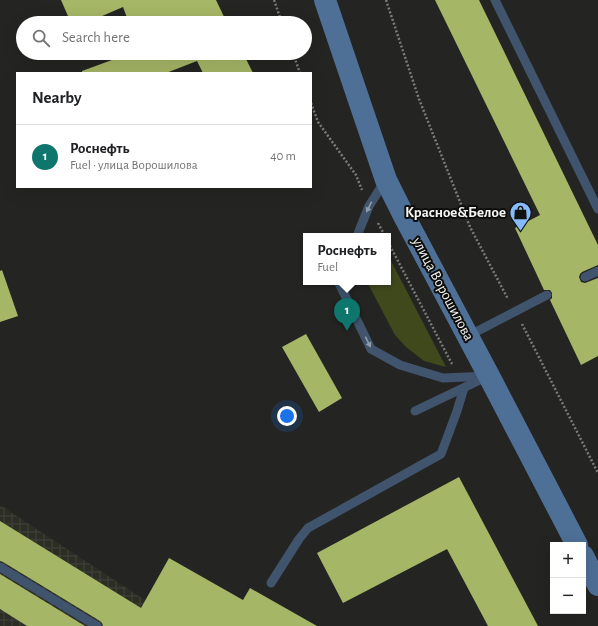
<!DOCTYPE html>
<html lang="en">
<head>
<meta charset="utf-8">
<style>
  :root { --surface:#fff; --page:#f6f6f6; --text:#202124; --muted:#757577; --line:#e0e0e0; --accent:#0f766e }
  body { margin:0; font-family:"Alegreya Sans",sans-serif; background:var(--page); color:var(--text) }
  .controls { position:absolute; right:12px; bottom:12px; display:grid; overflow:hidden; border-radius:0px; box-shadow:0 4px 16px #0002 }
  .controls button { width:36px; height:36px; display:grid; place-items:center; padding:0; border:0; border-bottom:1px solid var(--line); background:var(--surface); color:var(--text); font:20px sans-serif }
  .you { position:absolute; left:287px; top:416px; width:14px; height:14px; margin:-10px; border:3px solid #fff; border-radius:50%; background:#1a73e8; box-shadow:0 0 0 6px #1a73e833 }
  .badge { display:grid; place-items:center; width:26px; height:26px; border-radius:50%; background:var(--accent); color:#fff; font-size:13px; font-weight:700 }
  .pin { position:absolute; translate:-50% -33px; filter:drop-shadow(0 1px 2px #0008) }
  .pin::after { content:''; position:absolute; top:21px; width:14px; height:12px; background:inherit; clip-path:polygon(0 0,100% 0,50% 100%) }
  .popup { position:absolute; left:303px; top:233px; width:88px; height:52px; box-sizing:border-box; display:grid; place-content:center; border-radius:0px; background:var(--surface); filter:drop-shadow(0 1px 3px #0005); font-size:13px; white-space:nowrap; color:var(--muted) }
  .popup b { font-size:15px; color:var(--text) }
  .popup::after { content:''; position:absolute; left:50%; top:100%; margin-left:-8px; border:8px solid transparent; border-top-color:var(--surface) }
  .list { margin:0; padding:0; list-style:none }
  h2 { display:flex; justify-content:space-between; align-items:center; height:52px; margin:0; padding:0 16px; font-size:17px }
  h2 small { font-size:13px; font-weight:400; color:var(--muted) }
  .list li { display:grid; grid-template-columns:26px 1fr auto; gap:12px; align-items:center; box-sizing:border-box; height:64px; padding:0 16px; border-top:1px solid var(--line) }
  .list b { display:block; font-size:15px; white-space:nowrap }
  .list p { margin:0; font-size:13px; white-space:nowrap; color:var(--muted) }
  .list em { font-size:13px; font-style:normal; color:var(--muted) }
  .icon { flex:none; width:22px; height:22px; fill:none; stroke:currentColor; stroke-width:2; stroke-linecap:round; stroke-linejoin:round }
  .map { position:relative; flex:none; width:598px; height:626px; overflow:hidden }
  .search { position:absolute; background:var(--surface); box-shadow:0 4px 16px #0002; left:16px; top:16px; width:296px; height:44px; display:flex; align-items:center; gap:10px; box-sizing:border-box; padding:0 14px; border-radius:22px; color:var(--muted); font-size:15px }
  .panel { position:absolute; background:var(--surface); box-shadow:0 4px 16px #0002; left:16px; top:72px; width:296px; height:116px; border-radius:0px }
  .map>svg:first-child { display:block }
  .industrial { fill:url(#industrial-grid) }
  .grass { fill:#40491c }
  .building { fill:#a5b666 }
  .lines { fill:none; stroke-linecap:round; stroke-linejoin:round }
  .path { stroke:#7b7c7a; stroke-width:2.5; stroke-dasharray:2 2; stroke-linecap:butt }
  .service { stroke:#40546d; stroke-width:9 }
  .secondary { stroke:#4e6f96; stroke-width:22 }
  .oneway { fill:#919ca9 }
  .labels { text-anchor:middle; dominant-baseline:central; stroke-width:4; stroke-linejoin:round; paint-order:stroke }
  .poi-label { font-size:15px; font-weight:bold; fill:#f4f5f3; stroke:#0d0d0c; text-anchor:end }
  .street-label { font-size:15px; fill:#f4f5f3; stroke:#0d0d0c }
</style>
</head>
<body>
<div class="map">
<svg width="598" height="626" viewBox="0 0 598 626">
  <defs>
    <pattern id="industrial-grid" width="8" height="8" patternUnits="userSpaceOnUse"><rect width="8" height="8" fill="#2c2e26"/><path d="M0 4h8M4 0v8" fill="none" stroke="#41433b"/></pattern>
  </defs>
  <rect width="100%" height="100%" fill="#242422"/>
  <path class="industrial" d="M0,505L169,616L187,626H0Z"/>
  <path class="grass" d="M388,255L446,367L424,361L406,347L395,335L367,282H388Z"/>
  <g class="building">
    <path d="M61,0H216L227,23H129L123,7L86,23H71Z"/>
    <path d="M435,0H479L598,245V265L582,272L580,274L579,277L581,282L585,283L598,278V356L581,365L550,300L552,298V293L550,290H544L515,228L540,215Z"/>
    <path d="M131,53H243L253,73H203L197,61L166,73H82V71Z"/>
    <path d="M2,270L18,316L0,322V271Z"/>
    <path d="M306,334L342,398L319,412L282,347Z"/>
    <path d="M459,477L538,626H488L447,549L343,603L317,553Z"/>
    <path d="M0,521L141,608L169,558L243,600L250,588L317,626H103L102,623L100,621L3,562L0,561Z"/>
    <path d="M0,574L85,626H27L0,609Z"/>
  </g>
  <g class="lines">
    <g class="path">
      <path d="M274,0L282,23"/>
      <path d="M386,0L419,99L470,227L508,299"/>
      <path d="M293,53L300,73"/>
      <path d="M311,103L318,122L356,175L362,190"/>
      <path d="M378,223L385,236"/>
      <path d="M388,242L452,364"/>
      <path d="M522,324L598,473"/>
    </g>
    <g class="service">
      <path d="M495,0L598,209"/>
      <path d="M357,236L369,206L385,181"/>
      <path d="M585,277L598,271"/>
      <path d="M340,282L339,283L371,349L400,365L443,378L489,376"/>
      <path d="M468,336L547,295"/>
      <path d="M415,411L484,378"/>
      <path d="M0,567L97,626"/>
      <path d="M271,583L299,539L308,528L441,454L457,411L464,388"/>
    </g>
    <g class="secondary">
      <path d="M325,0L386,180L403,214L489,376L577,545"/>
      <path d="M583,556L598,585"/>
    </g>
  </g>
  <defs><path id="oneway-solid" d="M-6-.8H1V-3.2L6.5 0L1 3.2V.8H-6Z"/></defs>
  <g class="oneway">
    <use href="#oneway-solid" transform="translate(369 207) rotate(116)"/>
    <use href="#oneway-solid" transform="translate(368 342) rotate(64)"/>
  </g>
  <defs>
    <symbol id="shop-pin" viewBox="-11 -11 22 30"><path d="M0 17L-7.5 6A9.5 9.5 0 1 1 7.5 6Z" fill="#86bbfb" stroke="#0d0d0c"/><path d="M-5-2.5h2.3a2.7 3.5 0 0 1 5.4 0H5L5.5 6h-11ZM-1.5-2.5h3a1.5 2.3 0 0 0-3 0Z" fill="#111"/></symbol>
  </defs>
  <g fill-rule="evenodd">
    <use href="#shop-pin" x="508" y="200" width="25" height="34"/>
  </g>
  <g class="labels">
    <g class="poi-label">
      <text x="506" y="212">Красное&amp;Белое</text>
    </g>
    <g class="street-label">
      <text transform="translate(443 289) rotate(62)">улица Ворошилова</text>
    </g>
  </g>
</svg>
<div class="controls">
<button>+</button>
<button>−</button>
</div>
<div class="you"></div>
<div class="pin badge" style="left:347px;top:331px">1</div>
<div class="popup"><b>Роснефть</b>Fuel</div>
<div class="search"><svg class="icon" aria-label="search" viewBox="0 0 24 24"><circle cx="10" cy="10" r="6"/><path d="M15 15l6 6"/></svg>Search here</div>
<section class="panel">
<h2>Nearby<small></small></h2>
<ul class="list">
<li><span class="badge">1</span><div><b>Роснефть</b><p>Fuel · улица Ворошилова</p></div><em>40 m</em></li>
</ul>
</section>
</div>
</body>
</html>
